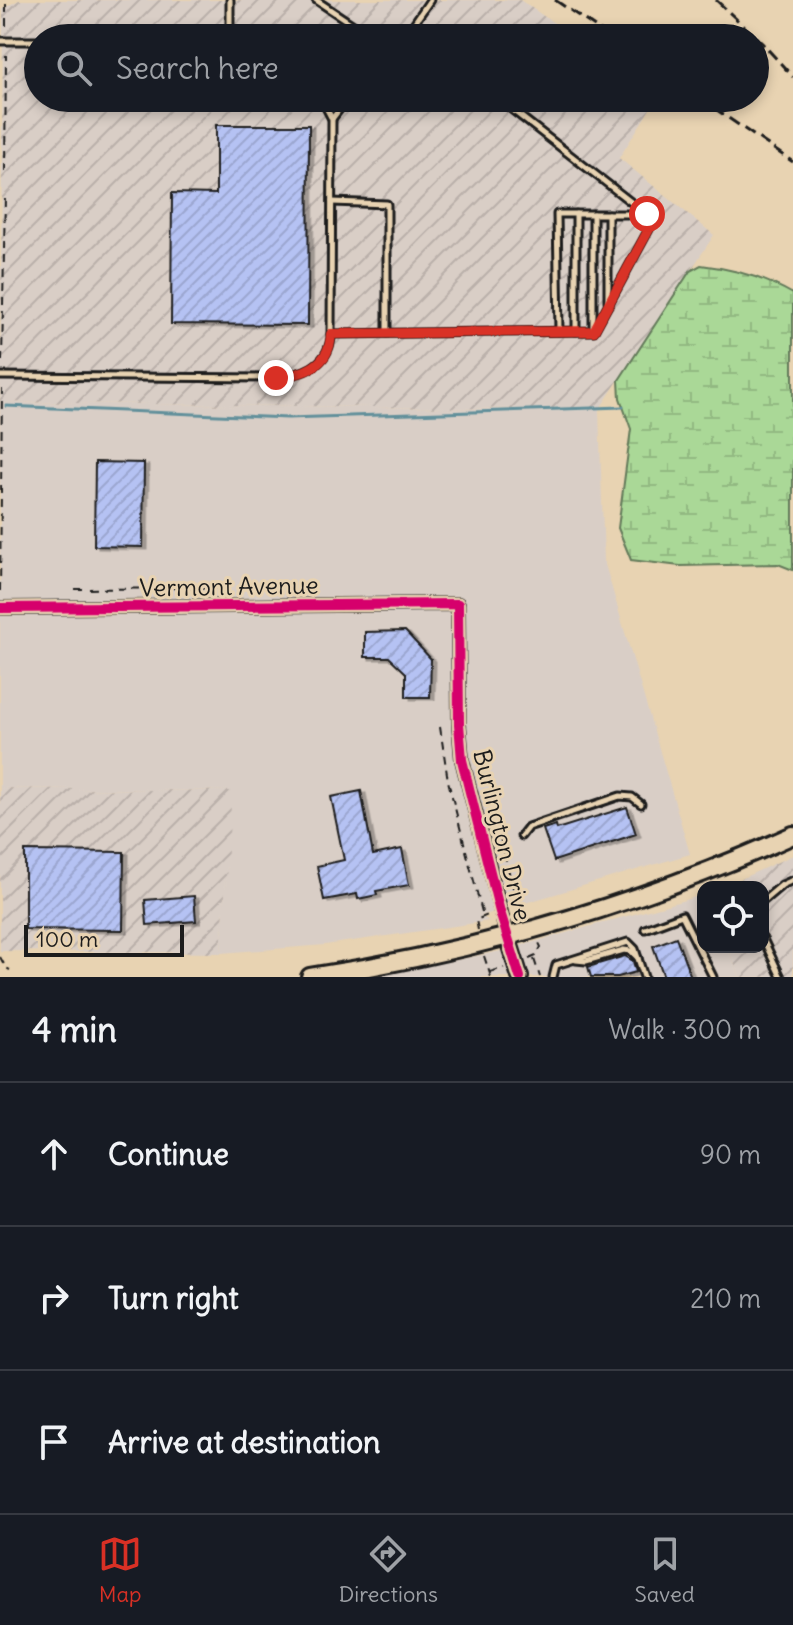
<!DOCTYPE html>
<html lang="en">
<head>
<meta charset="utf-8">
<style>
  :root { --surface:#171b24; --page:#242831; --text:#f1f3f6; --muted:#9ea1a6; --line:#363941; --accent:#d93025 }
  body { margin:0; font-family:Delius,sans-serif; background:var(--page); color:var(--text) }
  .controls { position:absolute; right:24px; bottom:24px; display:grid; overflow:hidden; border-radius:16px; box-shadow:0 4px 12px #0003 }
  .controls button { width:72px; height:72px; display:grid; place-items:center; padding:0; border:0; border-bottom:2px solid var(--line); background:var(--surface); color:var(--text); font:40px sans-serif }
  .scale { position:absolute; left:24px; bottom:20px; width:160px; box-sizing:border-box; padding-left:8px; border:4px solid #1c1c1c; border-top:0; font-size:22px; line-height:28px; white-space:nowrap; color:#1c1c1c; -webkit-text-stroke:6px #e8d3b2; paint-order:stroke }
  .stop { position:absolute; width:24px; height:24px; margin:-18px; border:6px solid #d93025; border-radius:50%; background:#fff }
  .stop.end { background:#d93025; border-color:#fff; box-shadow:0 2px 8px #0008 }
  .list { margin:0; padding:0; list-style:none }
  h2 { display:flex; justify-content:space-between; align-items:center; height:104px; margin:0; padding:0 32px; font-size:34px }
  h2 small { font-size:26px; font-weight:400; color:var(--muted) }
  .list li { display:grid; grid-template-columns:52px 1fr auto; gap:24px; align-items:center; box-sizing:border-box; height:144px; padding:0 32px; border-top:2px solid var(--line) }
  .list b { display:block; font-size:30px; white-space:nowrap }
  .list em { font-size:26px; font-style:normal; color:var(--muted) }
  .icon { flex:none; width:44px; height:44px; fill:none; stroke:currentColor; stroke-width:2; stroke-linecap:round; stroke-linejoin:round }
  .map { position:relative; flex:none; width:793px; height:977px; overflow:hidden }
  .search { position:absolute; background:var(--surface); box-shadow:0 4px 12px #0003; left:24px; right:24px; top:24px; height:88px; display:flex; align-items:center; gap:20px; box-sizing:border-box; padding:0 28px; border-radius:44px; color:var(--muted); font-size:30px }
  .sheet { height:536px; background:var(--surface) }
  nav { display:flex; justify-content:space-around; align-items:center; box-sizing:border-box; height:112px; border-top:2px solid var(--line); background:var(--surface); font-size:22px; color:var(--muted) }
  nav a { display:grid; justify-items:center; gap:4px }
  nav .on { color:var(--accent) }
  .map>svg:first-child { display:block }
  .built { fill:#d9cec6 }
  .industrial { fill:url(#industrial-furrows) }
  .wetland { fill:url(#wetland-marsh); stroke:#637a5a; stroke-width:2 }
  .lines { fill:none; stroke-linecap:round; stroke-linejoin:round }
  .stream { stroke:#62909b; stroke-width:3 }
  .building { fill:url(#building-hatch); stroke:#1c1c1c; stroke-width:2; filter:url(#shadow) }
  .lane-casing { stroke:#1c1c1c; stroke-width:11 }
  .street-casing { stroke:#1c1c1c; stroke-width:16 }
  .secondary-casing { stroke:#1c1c1c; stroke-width:20 }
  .primary-casing { stroke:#1c1c1c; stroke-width:22 }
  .path { stroke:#1c1c1c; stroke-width:2; stroke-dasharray:8 6; stroke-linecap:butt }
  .lane { stroke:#e8d3b2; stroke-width:5 }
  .street { stroke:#e8d3b2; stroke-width:10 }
  .secondary { stroke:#e8d3b2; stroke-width:14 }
  .primary { stroke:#e8d3b2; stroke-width:16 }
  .rail { stroke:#1c1c1c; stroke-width:3; stroke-dasharray:12 6; stroke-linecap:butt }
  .cycleway-casing { stroke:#e8d3b2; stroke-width:15 }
  .cycleway { stroke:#d6006c; stroke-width:10 }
  .route { stroke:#d93025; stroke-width:10 }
  .labels { text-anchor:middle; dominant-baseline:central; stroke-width:6; stroke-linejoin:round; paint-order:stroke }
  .street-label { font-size:24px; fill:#1c1c1c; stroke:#e8d3b2 }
</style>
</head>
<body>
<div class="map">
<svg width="793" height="977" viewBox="0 0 793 977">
  <defs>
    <pattern id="industrial-furrows" width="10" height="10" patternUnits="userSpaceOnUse" patternTransform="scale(2)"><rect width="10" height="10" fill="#d9cec6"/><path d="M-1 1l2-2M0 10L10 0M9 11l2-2" fill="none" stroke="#bab0aa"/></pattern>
    <pattern id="wetland-marsh" width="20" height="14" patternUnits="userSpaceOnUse" patternTransform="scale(2)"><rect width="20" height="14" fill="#aad897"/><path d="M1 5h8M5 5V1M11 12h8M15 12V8" fill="none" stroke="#92b982"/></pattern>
    <pattern id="building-hatch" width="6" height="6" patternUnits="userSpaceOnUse" patternTransform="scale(2)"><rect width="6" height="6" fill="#b5c2f3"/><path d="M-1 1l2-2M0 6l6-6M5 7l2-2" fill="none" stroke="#9ba6d0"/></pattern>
    <filter id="shadow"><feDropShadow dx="4.5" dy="2.5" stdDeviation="0" flood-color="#0004"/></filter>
  </defs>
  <rect width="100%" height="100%" fill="#e8d3b2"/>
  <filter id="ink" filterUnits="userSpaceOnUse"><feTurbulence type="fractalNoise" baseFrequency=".0125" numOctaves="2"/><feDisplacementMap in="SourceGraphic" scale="16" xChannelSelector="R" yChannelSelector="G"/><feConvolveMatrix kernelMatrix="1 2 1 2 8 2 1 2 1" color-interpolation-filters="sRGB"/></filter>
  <g filter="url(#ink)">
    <g class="built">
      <path d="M0,402L599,410L604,561L690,854L481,916L489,921L325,945L221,953L231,791L0,788Z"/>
      <path d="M703,895V947H727L740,977H372L501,951Z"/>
    </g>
    <g class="industrial">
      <path d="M19,0H520L576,38H38V98H657L619,158L714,235L599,410L0,402L3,8Z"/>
      <path d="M0,788L232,791L221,953L0,951Z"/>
      <path d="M793,855V977H740L727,947H763V887H723Z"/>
    </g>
    <path class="wetland" d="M701,265C734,269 764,277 793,294V570L778,564L680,566L631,560L618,528L631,429L620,398L619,380L690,271Z"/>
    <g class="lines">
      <path class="stream" d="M6,406L288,418L623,407"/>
    </g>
    <g class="building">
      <path d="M216,125H309L308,325L171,324L172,193L216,194Z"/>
      <path d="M95,462L144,463L143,547L94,546Z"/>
      <path d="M405,631L431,659L430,697H406V673L389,657H365V632Z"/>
      <path d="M361,791L373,855L402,849L409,885L376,891L377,895L358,899L357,894L324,900L317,866L344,860L331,797Z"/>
      <path d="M627,807L636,834L554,861L543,829L556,825L557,829Z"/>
      <path d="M25,851L124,852L123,930L25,929Z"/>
      <path d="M194,896L196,921L147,925L145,900Z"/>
      <path d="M676,937L691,977H664L653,946Z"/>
      <path d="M625,956L633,961L636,972L618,977H591L588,967Z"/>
    </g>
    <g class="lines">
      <defs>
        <g id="lane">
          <path d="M230,0V38"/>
          <path d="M316,0L373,38"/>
          <path d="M410,30L420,38"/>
          <path d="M404,38L430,0"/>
          <path d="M0,41H38"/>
          <path d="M332,119L348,98"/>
          <path d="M332,202L387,204V333"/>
          <path d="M576,214V331"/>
          <path d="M593,214V329"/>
          <path d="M608,214V301"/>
          <path d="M559,331L557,214H647"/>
          <path d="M331,334L594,331L654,220L497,98"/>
          <path d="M0,376L276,378C302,374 327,367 331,338L332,119L321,98"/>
          <path d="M521,836L528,827L620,796L632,797L641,804"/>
          <path d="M763,901L782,885L793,880"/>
          <path d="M645,929L682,915L713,977"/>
          <path d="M763,939L781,977"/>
          <path d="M576,960L586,961L624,950L631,951L638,958"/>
          <path d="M553,977L556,965L628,942L635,949L644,977"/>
        </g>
        <path id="street" d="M0,608L458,604L459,724L462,760L507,936"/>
        <path id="secondary" d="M507,936L520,977"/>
        <path id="primary" d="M310,977C476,952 640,904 793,835"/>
      </defs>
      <use href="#lane" class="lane-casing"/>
      <use href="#street" class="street-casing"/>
      <use href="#secondary" class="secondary-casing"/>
      <use href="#primary" class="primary-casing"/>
      <g class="path">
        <path d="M6,26V0"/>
        <path d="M5,172L6,55"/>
        <path d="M2,361L5,196"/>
        <path d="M75,589L219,588"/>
        <path d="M0,591L2,389"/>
        <path d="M440,727L448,781L483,916"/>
        <path d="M497,826L518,907L523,909L527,917"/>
        <path d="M478,930L476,920L490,914"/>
        <path d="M484,956L491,977"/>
        <path d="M0,957L6,968L10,970"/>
        <path d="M529,959L536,956L541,947L538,941"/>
        <path d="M534,959L540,977"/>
        <path d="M490,972L504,968"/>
      </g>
      <use href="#lane" class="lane"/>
      <use href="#street" class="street"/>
      <use href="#secondary" class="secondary"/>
      <use href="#primary" class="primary"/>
      <g class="rail">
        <path d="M555,0L611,38"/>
        <path d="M716,0L762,43L793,77"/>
        <path d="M699,98L793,162"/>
      </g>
      <defs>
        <path id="cycleway" d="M0,608L458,604L459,724L462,760L500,912L520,977"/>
      </defs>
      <use href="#cycleway" class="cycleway-casing"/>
      <use href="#cycleway" class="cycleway"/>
    </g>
  </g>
  <g class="lines" filter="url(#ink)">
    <path class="route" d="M276,378C304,374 330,366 331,334L594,331L654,220L647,214"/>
  </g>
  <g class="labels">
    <g class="street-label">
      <text transform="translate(229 586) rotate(-1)">Vermont Avenue</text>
      <text transform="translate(503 835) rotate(76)">Burlington Drive</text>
    </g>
  </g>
</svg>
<div class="controls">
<button><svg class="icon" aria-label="locate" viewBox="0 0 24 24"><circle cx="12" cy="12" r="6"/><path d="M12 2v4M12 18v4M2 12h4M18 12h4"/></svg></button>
</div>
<div class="scale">100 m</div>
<div class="stop" style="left:647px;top:214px"></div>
<div class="stop end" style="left:276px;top:378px"></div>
<div class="search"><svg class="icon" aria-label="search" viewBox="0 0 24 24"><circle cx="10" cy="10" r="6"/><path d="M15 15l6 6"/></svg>Search here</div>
</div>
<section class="sheet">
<h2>4 min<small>Walk · 300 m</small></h2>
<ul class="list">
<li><svg class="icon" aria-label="ahead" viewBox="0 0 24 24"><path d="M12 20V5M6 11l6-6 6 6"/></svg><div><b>Continue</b></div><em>90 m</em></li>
<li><svg class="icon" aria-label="right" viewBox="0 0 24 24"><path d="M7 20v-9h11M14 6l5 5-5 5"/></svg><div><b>Turn right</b></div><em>210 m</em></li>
<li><svg class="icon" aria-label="arrive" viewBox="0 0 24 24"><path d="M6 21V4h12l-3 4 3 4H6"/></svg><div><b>Arrive at destination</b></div></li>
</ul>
</section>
<nav>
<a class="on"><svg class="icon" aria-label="map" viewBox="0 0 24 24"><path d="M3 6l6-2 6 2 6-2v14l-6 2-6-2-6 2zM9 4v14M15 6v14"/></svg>Map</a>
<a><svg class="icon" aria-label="directions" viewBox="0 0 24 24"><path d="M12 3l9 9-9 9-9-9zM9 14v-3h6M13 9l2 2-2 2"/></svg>Directions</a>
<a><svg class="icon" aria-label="saved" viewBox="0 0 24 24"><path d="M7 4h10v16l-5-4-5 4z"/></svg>Saved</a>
</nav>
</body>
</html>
